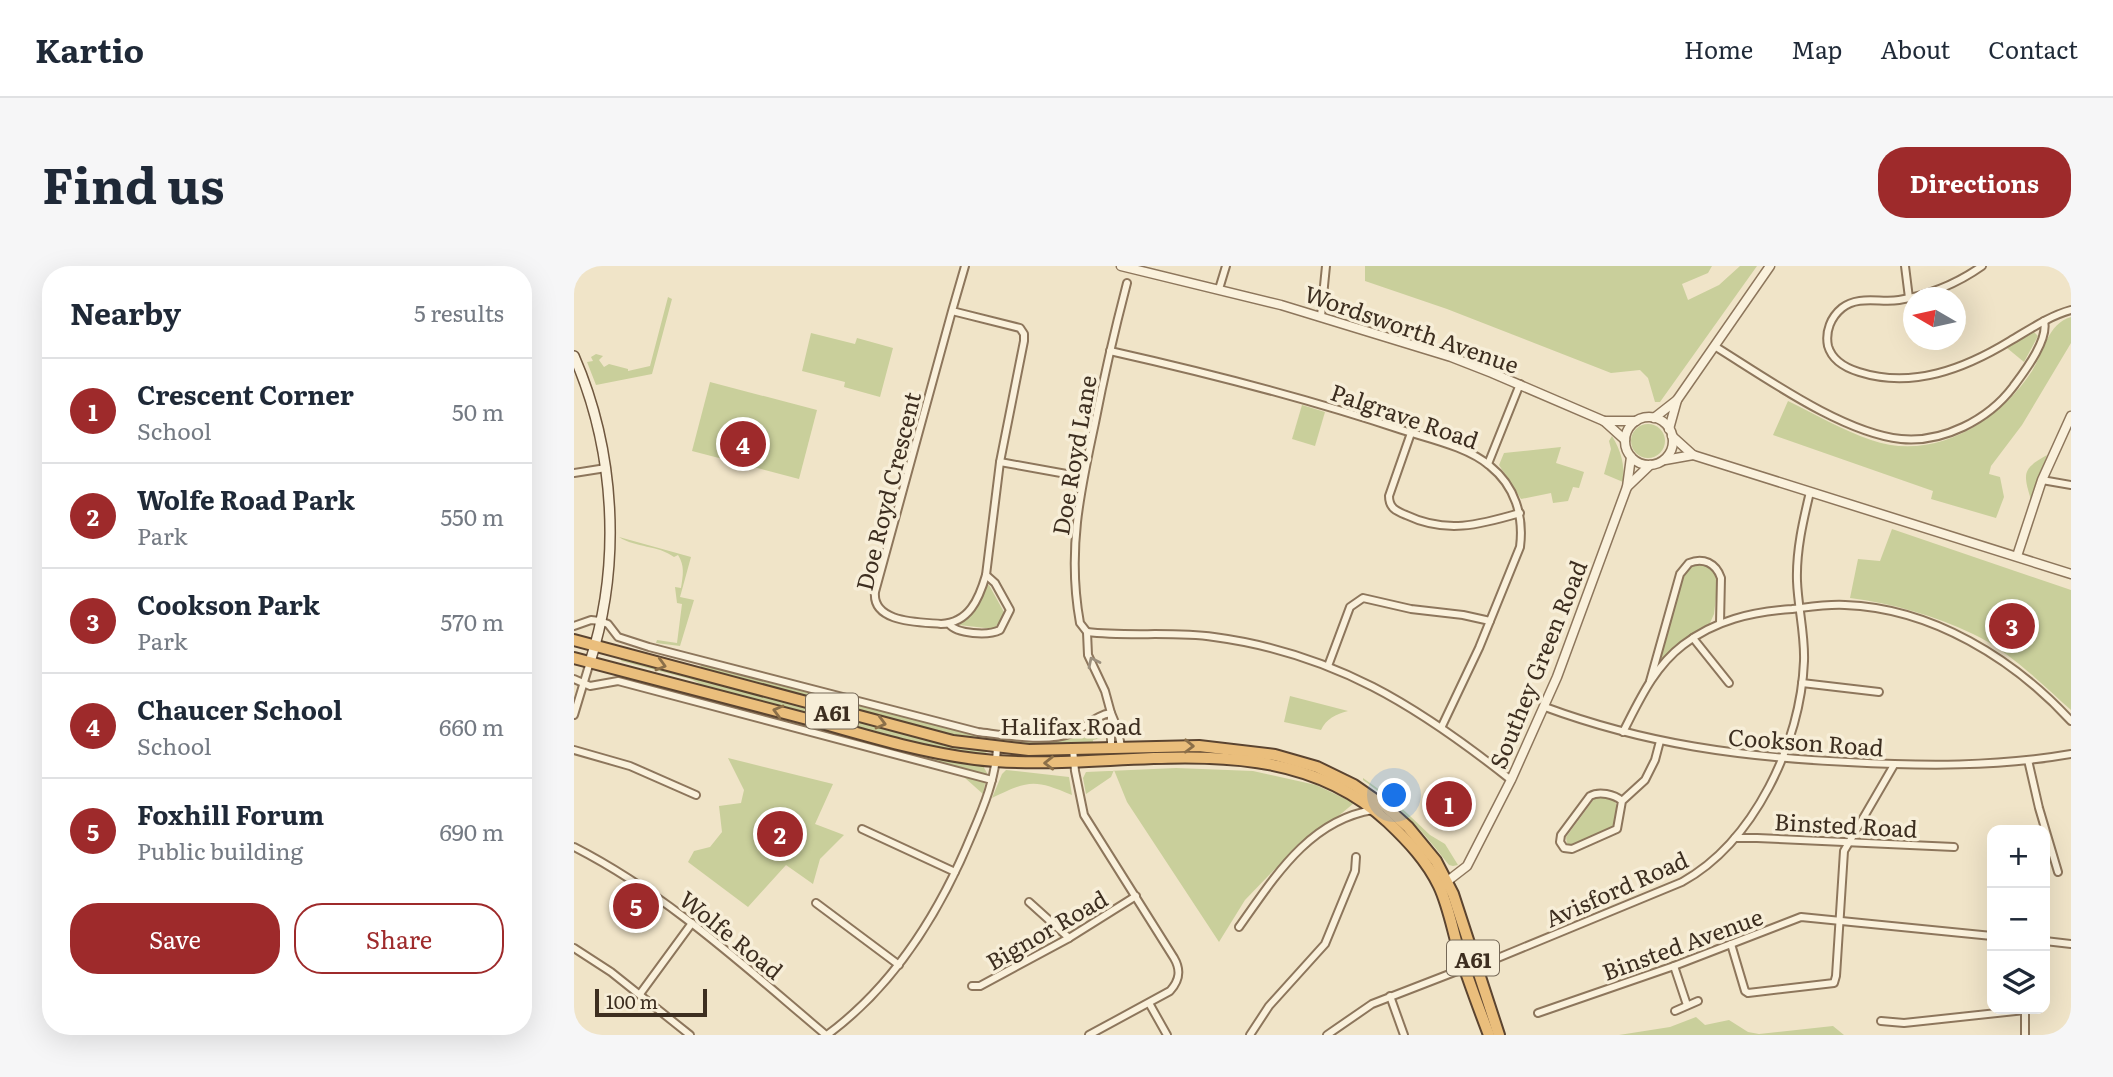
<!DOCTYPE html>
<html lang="en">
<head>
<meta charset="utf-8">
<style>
  :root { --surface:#fff; --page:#f6f6f7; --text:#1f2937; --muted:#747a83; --line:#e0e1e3; --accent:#9e2a2b }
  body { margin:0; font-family:Literata,serif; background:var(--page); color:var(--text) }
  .controls { position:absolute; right:21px; bottom:21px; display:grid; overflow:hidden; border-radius:14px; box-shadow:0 7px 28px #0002 }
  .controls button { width:63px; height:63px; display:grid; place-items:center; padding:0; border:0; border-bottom:2px solid var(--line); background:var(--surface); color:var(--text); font:35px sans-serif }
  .compass { position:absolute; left:1329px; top:21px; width:63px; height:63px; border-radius:50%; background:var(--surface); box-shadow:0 7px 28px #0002; rotate:279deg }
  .scale { position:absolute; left:21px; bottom:18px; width:112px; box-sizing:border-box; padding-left:7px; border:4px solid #3d2e20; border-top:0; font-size:19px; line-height:24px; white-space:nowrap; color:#3d2e20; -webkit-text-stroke:5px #f7eed8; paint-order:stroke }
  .you { position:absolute; left:821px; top:530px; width:24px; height:24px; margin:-18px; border:5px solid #fff; border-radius:50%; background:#1a73e8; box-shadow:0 0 0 10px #1a73e833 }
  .badge { display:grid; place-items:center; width:46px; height:46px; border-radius:50%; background:var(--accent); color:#fff; font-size:23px; font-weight:700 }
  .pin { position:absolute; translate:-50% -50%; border:4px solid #fff; box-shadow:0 2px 7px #0006 }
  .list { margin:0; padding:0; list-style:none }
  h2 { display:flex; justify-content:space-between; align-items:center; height:91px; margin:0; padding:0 28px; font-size:30px }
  h2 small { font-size:23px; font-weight:400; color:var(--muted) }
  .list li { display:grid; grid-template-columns:46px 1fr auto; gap:21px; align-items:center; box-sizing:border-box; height:105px; padding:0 28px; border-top:2px solid var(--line) }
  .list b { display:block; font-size:26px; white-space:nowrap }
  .list p { margin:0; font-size:23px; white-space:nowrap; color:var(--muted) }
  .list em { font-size:23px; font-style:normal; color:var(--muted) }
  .actions { display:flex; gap:14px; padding:21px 28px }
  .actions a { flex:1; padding:16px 0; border:2px solid var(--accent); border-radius:28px; text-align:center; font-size:24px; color:var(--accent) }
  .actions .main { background:var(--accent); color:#fff }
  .icon { flex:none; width:38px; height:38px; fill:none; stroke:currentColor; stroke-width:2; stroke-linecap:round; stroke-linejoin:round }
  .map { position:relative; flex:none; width:1497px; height:769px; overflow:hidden; border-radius:28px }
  header { display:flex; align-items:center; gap:42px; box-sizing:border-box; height:98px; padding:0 35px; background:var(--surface); border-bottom:2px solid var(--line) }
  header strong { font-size:33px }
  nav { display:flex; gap:38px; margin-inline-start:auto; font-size:24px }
  .intro { display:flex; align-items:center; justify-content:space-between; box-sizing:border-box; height:168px; padding:0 42px }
  h1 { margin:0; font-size:49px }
  .button { padding:18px 32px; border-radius:28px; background:var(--accent); color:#fff; font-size:24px; font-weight:700 }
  main { display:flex; gap:42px; padding:0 42px }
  aside { flex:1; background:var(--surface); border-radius:28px; box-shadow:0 7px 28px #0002 }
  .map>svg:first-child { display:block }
  .green { fill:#c9cf9b }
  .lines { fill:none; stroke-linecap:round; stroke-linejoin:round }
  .minor-casing { stroke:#8d765c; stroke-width:10 }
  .tertiary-casing { stroke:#8d765c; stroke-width:11 }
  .secondary-casing { stroke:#6f573f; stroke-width:12 }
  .trunk-casing { stroke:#5b4430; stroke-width:14 }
  .minor { stroke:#faf1dc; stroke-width:6 }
  .tertiary { stroke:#faf1dc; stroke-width:8 }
  .secondary { stroke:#faf1dc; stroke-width:9 }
  .trunk { stroke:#eabe7c; stroke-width:10 }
  .oneway { stroke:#9c907e }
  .oneway2 { stroke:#8b6f49 }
  .labels { text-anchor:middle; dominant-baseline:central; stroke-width:7; stroke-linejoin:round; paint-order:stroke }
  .shield { fill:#f7eed8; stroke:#756857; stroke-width:2 }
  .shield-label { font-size:21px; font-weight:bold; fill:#3d2e20 }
  .street-label { font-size:23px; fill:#3d2e20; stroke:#f7eed8 }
</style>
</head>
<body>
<header>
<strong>Kartio</strong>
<nav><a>Home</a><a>Map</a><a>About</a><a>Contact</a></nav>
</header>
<div class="intro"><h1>Find us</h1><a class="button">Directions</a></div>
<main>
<aside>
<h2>Nearby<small>5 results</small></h2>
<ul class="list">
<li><span class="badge">1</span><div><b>Crescent Corner</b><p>School</p></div><em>50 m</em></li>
<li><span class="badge">2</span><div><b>Wolfe Road Park</b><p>Park</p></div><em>550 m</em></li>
<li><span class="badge">3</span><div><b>Cookson Park</b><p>Park</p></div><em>570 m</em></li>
<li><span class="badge">4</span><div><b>Chaucer School</b><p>School</p></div><em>660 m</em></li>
<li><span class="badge">5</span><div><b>Foxhill Forum</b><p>Public building</p></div><em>690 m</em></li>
</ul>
<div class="actions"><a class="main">Save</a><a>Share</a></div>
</aside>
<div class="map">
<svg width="1497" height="769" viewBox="0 0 1497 769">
  <rect width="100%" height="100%" fill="#f0e4c8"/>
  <g class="green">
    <path d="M791,0H1138L1134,7L1108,18L1114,34L1145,19L1166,0H1183L1086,136H1081L1074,112L1066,104L1037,107L873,43L791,15Z"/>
    <path d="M94,31L98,33L78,108L22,119L13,96L19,95L17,91L22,88L29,90L25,94L30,101L35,98L54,103V105L76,100Z"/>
    <path d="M1497,51V77L1448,159L1417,200L1415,208L1426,211L1430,231L1422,252L1357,233L1359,225L1199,169L1214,135C1241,148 1268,164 1297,174C1359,196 1424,157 1458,105C1470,86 1473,58 1497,51Z"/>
    <path d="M1460,66L1464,70L1450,96L1433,82Z"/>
    <path d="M237,67L281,78L283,72L319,82L306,131L270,121L271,116L228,105Z"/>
    <path d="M136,116L243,144L225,213L118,185Z"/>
    <path d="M728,139L751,146L741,180L718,173Z"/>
    <circle cx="1074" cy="175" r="17"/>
    <path d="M1038,170C1047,185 1051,198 1049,216L1030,208L1037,183L1035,175Z"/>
    <path d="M987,181L982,197L1010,206L1005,222L999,221L994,235L979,237L977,227L947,233L925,199L930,187Z"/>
    <path d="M1473,189L1457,234C1449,207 1448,203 1473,189Z"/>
    <path d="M1318,263L1497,324V444C1468,418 1435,385 1399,368C1362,350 1317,337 1276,332L1284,293L1306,295Z"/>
    <path d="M45,271L117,291L106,331L120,334L106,380L82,377L83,374L103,377L108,338L103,337L101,321L107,322C109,309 111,300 104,289L100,291C84,279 62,282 45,271Z"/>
    <path d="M1127,298L1136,301L1142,307L1144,315L1140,348L1136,357L1108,374L1083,400L1109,310L1114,302Z"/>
    <path d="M412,319H415L431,348L420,363L385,359L405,339Z"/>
    <path d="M48,392L365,477L408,484L413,487L414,490L348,478L135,422L116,413L47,395Z"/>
    <path d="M128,396L190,414L410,469L479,472L504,469L524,454L523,457L528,458C531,464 530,467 527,472L519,474V477C486,478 451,483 417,477C321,462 220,428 126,402Z"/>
    <path d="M116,430L162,438L375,494L409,500L413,507L409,528L391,512L392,504Z"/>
    <path d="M716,430L774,445C762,448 752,453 747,464L710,456Z"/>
    <path d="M154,492L259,518L241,558L270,569L246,593L239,618L212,599L174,641L114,596L120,585L136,581L148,566L145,540L167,537L170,524Z"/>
    <path d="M602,502L679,505L742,519L780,537L700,604L671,634L645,676L553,536L540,504L537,511L512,528L509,512L512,506Z"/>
    <path d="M432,504L495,511L498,529C460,513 455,514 418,532L428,508Z"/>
    <path d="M789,512L817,532L856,569L871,578L884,599L879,600L875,599C847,563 826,540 789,514Z"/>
    <path d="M1025,531L1040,533L1044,543L1042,560L998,580L993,579L992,571L1020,533Z"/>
    <path d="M1122,751L1131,759L1155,754L1174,766L1185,768L1259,760L1270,769H1045L1096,761Z"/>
  </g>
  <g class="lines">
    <defs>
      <g id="minor">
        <path d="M1331,0L1335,32"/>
        <path d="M1408,0C1384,17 1355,29 1325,34C1307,37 1284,29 1268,42C1257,51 1251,65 1254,80C1258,94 1272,102 1285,106C1338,123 1390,103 1436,75C1455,64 1475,50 1497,44"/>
        <path d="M645,23L652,0"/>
        <path d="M378,45L446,62L450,68V75L426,196L412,309C405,333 395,357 367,358C345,356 298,357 301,326L378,45L391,0"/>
        <path d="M747,50L752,0"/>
        <path d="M1142,81C1192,112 1269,167 1327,173C1369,177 1414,154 1439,121C1450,106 1475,74 1470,55"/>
        <path d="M536,85C634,107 732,132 828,164C856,173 894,181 916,200C941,220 950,250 946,281L905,382L868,460"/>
        <path d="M837,167L815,230C815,242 822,245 832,249C872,268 905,259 946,247"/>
        <path d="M426,196L509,211"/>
        <path d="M914,198L946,118"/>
        <path d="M0,207L32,202"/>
        <path d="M1468,214L1497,219"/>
        <path d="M375,358C383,368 414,370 426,364L436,344L421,317L412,309"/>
        <path d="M0,360L17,354L26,355L34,358L44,371L75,381L404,466C430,469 473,477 498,467C512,462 521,449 537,447"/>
        <path d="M513,366C555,371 598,365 640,371C760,387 844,440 937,514"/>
        <path d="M1119,372L1155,417"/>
        <path d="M754,400L776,341L789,332L837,343L889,349L916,355"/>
        <path d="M0,413L16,420L44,415L418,514"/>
        <path d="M1076,415L1106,308L1115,297C1129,291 1142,297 1147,312L1146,357"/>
        <path d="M1228,417L1305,426"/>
        <path d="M971,441C1071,478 1167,491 1274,496C1348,500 1423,501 1497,488"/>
        <path d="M0,449L16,396"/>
        <path d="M537,449V481"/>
        <path d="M1049,466C1065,435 1080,401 1109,379C1141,354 1178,346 1218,343C1235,341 1253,338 1271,339C1358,342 1440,393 1497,455"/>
        <path d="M547,481L544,464L537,447L531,425L514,389L513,366L506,357C493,286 506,226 521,157C530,110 541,63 553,17"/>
        <path d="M499,483L501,505L510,549L600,692C607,704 606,714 596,725L515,769"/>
        <path d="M0,484L56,500L122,529"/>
        <path d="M1454,494L1465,542L1484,606"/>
        <path d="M1048,535C1040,528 1025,525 1016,530L987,569L986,576L990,582L998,583L1043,563L1048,535L1071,514L1081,494L1086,475"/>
        <path d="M288,563L381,606"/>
        <path d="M1161,572H1183L1380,581"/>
        <path d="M0,581C94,629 171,701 252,769"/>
        <path d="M455,636L495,672"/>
        <path d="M242,637L325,699"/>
        <path d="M665,661C700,612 735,554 799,544"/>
        <path d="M1471,675L1497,678"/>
        <path d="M1157,678L1171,725L1174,727L1260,717L1262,710L1270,585L1320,499"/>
        <path d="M0,682L37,706L116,769"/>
        <path d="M1100,700L1113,739"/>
        <path d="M902,701L1108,616C1180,576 1227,477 1230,395C1231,368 1224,342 1223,315C1222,285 1229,255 1236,226"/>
        <path d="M398,720H406L495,672L562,630"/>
        <path d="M66,728L118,657"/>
        <path d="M816,730L830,769"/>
        <path d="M575,737L593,769"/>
        <path d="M1101,745L1124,735"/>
        <path d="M964,747L1100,700L1227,651L1418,670"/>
        <path d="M1307,755L1330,757L1451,744"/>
        <path d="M253,769C321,719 366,646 398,568C410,540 422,511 423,481"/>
        <path d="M676,769L695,740L751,678L781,605L782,591"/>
        <path d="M753,769L798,738L891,702"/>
        <path d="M1451,769V743"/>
      </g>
      <g id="tertiary">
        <path d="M547,0L707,39L877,91L918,107L1030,155L1051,174"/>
        <circle cx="1075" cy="175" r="24"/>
        <path d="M1080,152L1103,134L1196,0"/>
        <path d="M1030,155H1062"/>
        <path d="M1095,163L1103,134"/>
        <path d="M1098,170L1119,189L1497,308"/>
        <path d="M1091,194L1119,189"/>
        <path d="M1053,221L1076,199"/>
        <path d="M1443,290L1468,214L1497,150"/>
        <path d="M871,617L893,600L937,514L983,411L1053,221L1057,191"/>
      </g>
      <path id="secondary" d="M0,90C41,184 48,297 16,396"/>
      <g id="trunk">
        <path d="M0,374L379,475L455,484L625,480L701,489L743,501L780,519L813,542L834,561L862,595L879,628L925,769"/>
        <path d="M0,392C79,412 158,433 237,454C290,469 345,486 401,493C537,510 702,451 814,556C834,575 853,595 865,620C874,639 878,661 884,682C893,711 904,740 915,769"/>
      </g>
    </defs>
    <use href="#minor" class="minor-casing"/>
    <use href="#tertiary" class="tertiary-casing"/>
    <use href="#secondary" class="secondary-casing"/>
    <use href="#trunk" class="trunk-casing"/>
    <use href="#minor" class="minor"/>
    <use href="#tertiary" class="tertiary"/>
    <use href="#secondary" class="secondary"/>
    <use href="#trunk" class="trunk"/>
  </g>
  <defs><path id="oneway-chevron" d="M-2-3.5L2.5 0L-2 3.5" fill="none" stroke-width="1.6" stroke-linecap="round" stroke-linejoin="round" transform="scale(1.75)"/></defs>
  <use class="oneway" href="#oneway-chevron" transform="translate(519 396) rotate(-116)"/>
  <g class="oneway2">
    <use href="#oneway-chevron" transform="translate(87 399) rotate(16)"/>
    <use href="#oneway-chevron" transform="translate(204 445) rotate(-165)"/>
    <use href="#oneway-chevron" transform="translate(307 457) rotate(15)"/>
    <use href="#oneway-chevron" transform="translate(615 480) rotate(1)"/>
    <use href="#oneway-chevron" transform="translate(475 497) rotate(179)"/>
  </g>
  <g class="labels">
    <g class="shield">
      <rect x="232" y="427.5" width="52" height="35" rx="5"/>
      <rect x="873" y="674.5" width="52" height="35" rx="5"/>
    </g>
    <g class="shield-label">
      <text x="258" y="445">A61</text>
      <text x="899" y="692">A61</text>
    </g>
    <g class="street-label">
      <text transform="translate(838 62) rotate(19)">Wordsworth Avenue</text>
      <text transform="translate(831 149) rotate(19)">Palgrave Road</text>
      <text transform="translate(499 189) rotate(-80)">Doe Royd Lane</text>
      <text transform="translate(313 225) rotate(-76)">Doe Royd Crescent</text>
      <text transform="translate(963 398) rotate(-68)">Southey Green Road</text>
      <text x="497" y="459">Halifax Road</text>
      <text transform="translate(1232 475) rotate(4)">Cookson Road</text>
      <text transform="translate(1272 558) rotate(3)">Binsted Road</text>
      <text transform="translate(1042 622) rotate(-24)">Avisford Road</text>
      <text transform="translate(472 663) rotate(-30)">Bignor Road</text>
      <text transform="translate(158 668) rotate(39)">Wolfe Road</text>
      <text transform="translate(1108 677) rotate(-20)">Binsted Avenue</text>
    </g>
  </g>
</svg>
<div class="controls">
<button>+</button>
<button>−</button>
<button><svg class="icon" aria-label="layers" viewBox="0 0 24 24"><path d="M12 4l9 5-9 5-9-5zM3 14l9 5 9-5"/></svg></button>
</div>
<svg class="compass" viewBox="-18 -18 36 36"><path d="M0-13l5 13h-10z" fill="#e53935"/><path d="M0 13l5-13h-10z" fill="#747a83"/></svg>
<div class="scale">100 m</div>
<div class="you"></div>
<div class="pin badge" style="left:875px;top:538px">1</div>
<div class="pin badge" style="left:206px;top:568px">2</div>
<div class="pin badge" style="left:1438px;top:360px">3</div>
<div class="pin badge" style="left:169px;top:178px">4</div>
<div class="pin badge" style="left:62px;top:640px">5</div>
</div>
</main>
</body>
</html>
